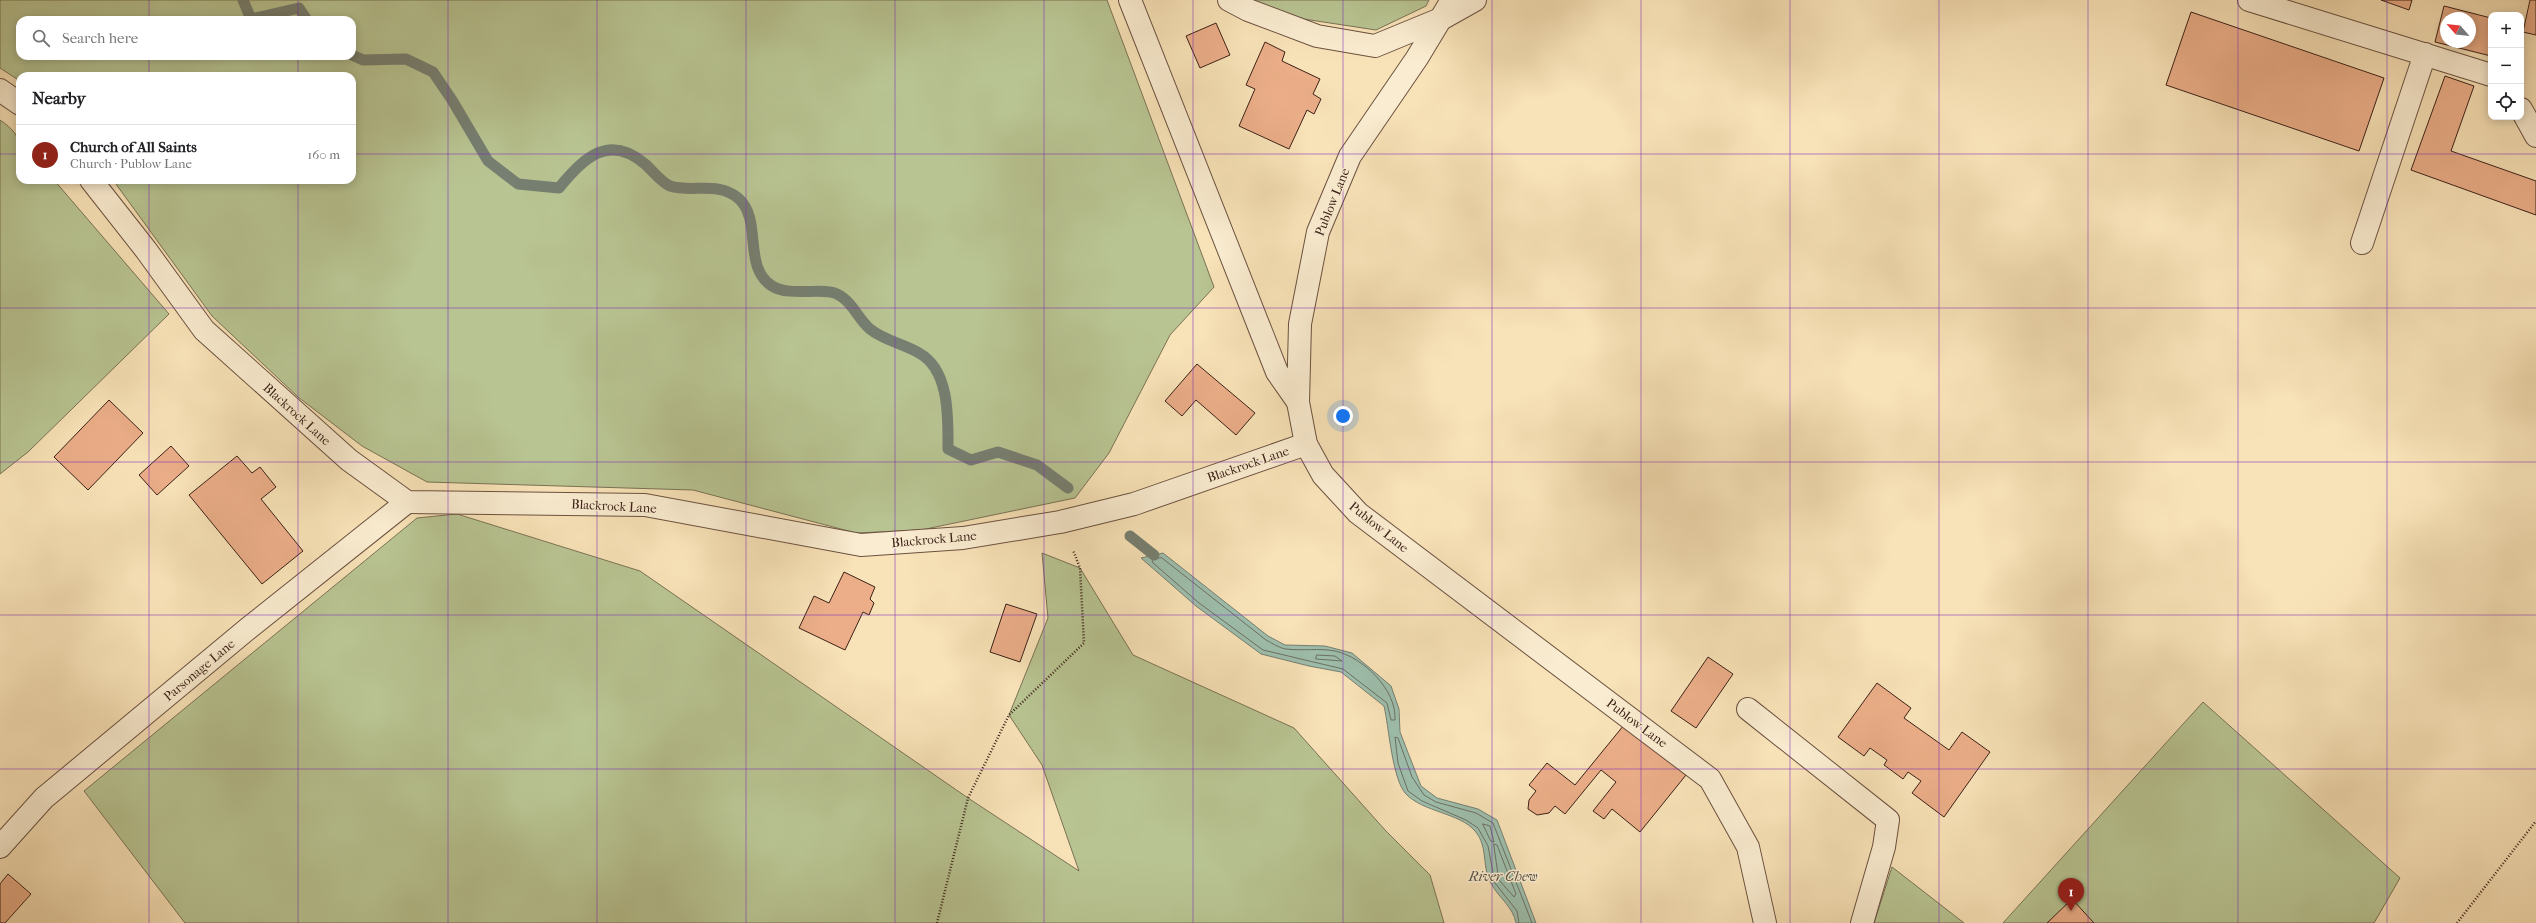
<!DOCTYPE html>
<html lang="en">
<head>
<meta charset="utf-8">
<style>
  :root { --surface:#fff; --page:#f6f6f6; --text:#202124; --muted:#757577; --line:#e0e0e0; --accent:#8f2418 }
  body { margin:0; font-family:"IM FELL French Canon",serif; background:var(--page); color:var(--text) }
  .controls { position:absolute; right:12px; top:12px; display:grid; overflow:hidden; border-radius:8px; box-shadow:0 2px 10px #0003 }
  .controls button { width:36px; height:36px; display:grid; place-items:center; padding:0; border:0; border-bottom:1px solid var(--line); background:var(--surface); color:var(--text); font:20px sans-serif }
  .compass { position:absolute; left:2440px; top:12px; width:36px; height:36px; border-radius:50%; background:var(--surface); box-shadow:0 2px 10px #0003; rotate:297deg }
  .you { position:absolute; left:1343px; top:416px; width:14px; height:14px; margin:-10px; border:3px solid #fff; border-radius:50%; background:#1a73e8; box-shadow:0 0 0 6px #1a73e833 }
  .badge { display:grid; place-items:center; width:26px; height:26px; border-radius:50%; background:var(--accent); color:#fff; font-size:13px; font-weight:700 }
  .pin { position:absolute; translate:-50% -33px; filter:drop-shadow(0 1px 2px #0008) }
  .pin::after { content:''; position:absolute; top:21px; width:14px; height:12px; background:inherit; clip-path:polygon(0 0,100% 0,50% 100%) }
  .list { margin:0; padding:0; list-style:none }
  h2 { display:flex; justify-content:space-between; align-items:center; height:52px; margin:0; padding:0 16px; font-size:17px }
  h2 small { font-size:13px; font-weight:400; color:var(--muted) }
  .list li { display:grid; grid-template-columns:26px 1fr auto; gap:12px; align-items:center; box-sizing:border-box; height:60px; padding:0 16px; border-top:1px solid var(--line) }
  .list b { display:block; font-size:15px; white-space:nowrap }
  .list p { margin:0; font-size:13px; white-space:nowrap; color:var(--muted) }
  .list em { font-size:13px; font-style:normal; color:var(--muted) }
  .icon { flex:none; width:22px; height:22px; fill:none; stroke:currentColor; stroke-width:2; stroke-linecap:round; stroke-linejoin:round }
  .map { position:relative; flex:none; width:2536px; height:923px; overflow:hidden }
  .search { position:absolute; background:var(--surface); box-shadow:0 2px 10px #0003; left:16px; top:16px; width:340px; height:44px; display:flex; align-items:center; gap:10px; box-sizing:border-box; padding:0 14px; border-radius:12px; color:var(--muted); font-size:15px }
  .panel { position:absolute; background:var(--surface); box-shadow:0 2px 10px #0003; left:16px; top:72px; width:340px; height:112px; border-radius:12px }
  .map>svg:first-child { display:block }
  .green { fill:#b8c492; stroke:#7a7255; fill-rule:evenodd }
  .water { fill:#9dbeac; stroke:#767f71 }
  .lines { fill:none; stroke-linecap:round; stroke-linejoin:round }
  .shore { stroke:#6c7062; stroke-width:1 }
  .stream { stroke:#767f71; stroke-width:11 }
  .building { fill:#ebae88; stroke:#3c2118; fill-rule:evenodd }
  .minor-casing { stroke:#6b5140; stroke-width:24 }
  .path { stroke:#3c2118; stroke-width:2.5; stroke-dasharray:1 2; stroke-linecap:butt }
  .minor { stroke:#faecd0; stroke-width:22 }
  .grid { fill:none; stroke:#7b2cbf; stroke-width:1; stroke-opacity:0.55 }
  .labels { text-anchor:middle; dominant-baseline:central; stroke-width:3; stroke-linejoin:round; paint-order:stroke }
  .street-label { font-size:13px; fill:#3c2118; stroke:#faecd0 }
  .water-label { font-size:14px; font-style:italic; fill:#595044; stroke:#faecd0 }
</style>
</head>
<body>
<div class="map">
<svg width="2536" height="923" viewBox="0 0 2536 923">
  <rect width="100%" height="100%" fill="#f8e2b7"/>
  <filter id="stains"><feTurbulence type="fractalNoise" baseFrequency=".005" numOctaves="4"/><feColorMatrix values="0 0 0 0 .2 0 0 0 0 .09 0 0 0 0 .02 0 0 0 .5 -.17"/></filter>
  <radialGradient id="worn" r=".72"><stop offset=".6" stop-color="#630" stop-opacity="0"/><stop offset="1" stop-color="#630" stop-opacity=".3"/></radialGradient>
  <g class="green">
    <path d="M0,0H1107L1214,287L1170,335L1109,453L1075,498L921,530L856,533L693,490L427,482L362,446L298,397L212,316L113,180H352V76H20V81L0,68ZM20,20H352V56H20Z"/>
    <path d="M1252,0H1429L1426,6L1376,30L1297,18Z"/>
    <path d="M0,120C27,138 20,151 20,180H54L169,314L28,452L0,474Z"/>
    <path d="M457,514L640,571L968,798L1079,871L1042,765L1009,715L1048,618L1042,553L1080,568L1133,655L1294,728L1385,830L1430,875L1444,923H185L84,791L417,518Z"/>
    <path d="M2203,702L2400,878L2374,923H2003Z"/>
    <path d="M1892,867L1964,923H1874Z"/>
  </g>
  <path class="water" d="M1163,553L1268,636L1285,645L1325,646L1352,653L1391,686L1399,709L1400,732L1421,786L1437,798L1478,809L1497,820L1536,923H1516C1513,907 1500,899 1492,885C1481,869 1489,847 1475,831C1460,813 1423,812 1406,794C1392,779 1389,727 1384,706L1341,672L1309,666L1261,654L1196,606L1141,558Z"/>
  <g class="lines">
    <g class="shore">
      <path d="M1162,558L1266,640C1272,643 1279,648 1286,649C1302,651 1319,648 1335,651C1363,657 1397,690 1395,720H1391L1387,703L1343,669L1263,650L1199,603L1152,562L1153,559Z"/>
      <path d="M1317,655L1335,656L1342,661L1316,659Z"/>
      <path d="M1483,824L1490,826L1494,842L1491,841Z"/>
      <path d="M1494,844L1497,845L1516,894L1514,897L1499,880Z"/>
      <path d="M1519,923L1517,911L1495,883L1488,846L1478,828L1466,820L1422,801L1408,791L1398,763L1395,737L1398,738L1412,777L1424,795L1436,802L1476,813L1493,823L1532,923"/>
    </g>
    <g class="stream">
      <path d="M243,0L251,19L299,8L307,20"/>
      <path d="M352,55L363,60L406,59L433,72L452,100L488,161L518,184L559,188C583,158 609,133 645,164C652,170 662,183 670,186C692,193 718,181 738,198C763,219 742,267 772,286C789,297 824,287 837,294C852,301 858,319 870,329C883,340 904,344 919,353C950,370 948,418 948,449L971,460L998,452L1037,465L1068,488"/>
      <path d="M1130,536L1154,555"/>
    </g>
  </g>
  <g class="building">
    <path d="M2381,0H2412L2409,10Z"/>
    <path d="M2530,0H2536V35L2523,32Z"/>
    <path d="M2444,6L2491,18V56L2435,42ZM2446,18H2470V42H2446Z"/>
    <path d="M2191,12L2384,78L2359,151L2166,85Z"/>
    <path d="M1216,23L1230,55L1200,68L1186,36Z"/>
    <path d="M1265,42L1285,52L1282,61L1320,79L1313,94L1321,99L1314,114L1307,110L1289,149L1239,126L1255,89L1246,85Z"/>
    <path d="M2445,76L2474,86L2451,151L2536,181V215L2411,170Z"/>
    <path d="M1197,364L1255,413L1236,435L1196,400L1182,416L1165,401Z"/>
    <path d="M109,400L143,433L88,490L54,457Z"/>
    <path d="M171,446L189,466L157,495L139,475Z"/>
    <path d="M237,456L252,473L260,467L276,487L261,499L303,551L262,584L189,495Z"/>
    <path d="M844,572L875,587L870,599L874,603L869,615L863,612L845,650L799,628L814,596L829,603Z"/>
    <path d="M1006,604L1037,614L1020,662L990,652Z"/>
    <path d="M1708,657L1733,674L1696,728L1671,711Z"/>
    <path d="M1877,683L1911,708L1904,718L1949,750L1962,732L1990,752L1944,817L1912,793L1921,781L1908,772L1903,779L1884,765L1887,760L1870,748L1864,756L1838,737Z"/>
    <path d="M1624,725L1686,775L1640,832L1612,809L1604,819L1593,811L1616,782L1601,770L1565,814L1555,806L1549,813L1537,815L1528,809L1529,800L1536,791L1529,785L1547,763L1575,785Z"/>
    <path d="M8,874L31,894L5,923H0V884Z"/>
    <path d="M2072,899L2094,923H2047Z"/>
  </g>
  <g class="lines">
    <defs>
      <g id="minor">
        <path d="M1130,0L1277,372L1298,402"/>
        <path d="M1229,0L1248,10L1317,36L1375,46L1443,18L1475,0"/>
        <path d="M1452,0L1417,58L1350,156L1318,232L1300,324L1298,402L1306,444L1323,475L1358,513L1710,779L1748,847L1765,923"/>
        <path d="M2249,0L2491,75"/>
        <path d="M0,90L20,104"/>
        <path d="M2521,109L2536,136"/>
        <path d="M91,180L146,250L204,330L349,460L407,502L645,505L861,545L963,538L1060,522L1134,504L1306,444"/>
        <path d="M2362,243L2425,54"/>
        <path d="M1748,709L1888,820L1884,847L1862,923"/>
        <path d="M0,847L44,798L250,627L407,502"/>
      </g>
    </defs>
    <use href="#minor" class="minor-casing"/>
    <g class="path">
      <path d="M937,923L968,798L1009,715L1084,643L1080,568L1073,550"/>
      <path d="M2457,923L2536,821"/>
    </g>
    <use href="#minor" class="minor"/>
  </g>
  <path class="grid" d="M149,0V20M298,0V20M448,0V923M597,0V923M746,0V923M895,0V923M1044,0V923M1193,0V923M1343,0V923M1492,0V923M1641,0V923M1790,0V923M1939,0V923M2088,0V923M2238,0V923M2387,0V923M149,56V76M298,56V76M0,154H20M352,154H2536M149,180V923M298,180V923M0,308H2536M0,462H2536M0,615H2536M0,769H2536"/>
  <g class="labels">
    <g class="street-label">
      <text transform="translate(1332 202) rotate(-68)">Publow Lane</text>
      <text transform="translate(297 414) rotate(42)">Blackrock Lane</text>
      <text transform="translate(1248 464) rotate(-19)">Blackrock Lane</text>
      <text transform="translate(614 506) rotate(3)">Blackrock Lane</text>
      <text transform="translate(1379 527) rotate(39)">Publow Lane</text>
      <text transform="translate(934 539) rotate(-5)">Blackrock Lane</text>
      <text transform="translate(199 670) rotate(-40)">Parsonage Lane</text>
      <text transform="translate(1637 723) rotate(37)">Publow Lane</text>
    </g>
    <g class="water-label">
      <text x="1503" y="876">River Chew</text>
    </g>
  </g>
  <rect width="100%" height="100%" filter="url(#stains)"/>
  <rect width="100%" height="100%" fill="url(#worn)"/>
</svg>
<div class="controls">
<button>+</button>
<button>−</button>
<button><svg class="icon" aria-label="locate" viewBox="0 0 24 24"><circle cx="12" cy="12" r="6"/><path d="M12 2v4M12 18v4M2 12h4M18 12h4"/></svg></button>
</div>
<svg class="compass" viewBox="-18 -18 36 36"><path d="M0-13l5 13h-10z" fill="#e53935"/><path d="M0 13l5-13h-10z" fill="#757577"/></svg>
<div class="you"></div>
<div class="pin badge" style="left:2071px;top:911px">1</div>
<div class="search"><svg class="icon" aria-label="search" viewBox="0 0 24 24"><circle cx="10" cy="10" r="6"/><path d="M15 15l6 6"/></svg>Search here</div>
<section class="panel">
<h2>Nearby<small></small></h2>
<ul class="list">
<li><span class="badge">1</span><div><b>Church of All Saints</b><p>Church · Publow Lane</p></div><em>160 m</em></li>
</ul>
</section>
</div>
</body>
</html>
